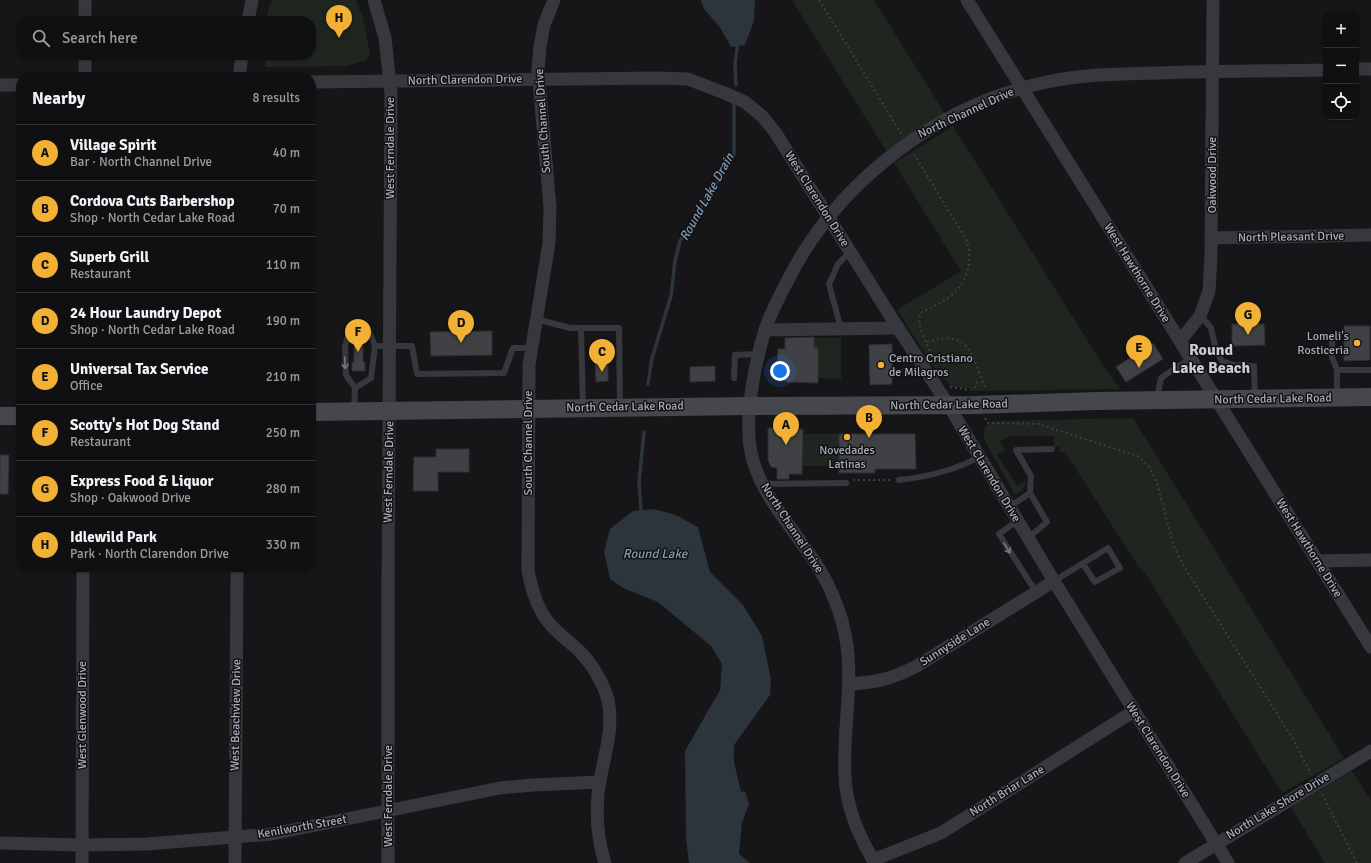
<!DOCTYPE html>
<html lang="en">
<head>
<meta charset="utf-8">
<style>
  :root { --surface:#101012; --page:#19191b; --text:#f1f3f6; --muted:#9c9d9f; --line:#303032; --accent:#f2b134 }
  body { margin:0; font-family:Signika,sans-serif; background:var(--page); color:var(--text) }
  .controls { position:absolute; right:12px; top:12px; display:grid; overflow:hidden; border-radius:8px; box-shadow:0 1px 3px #0004 }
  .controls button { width:36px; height:36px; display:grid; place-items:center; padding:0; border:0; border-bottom:1px solid var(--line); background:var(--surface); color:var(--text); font:20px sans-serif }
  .you { position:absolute; left:780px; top:371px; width:14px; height:14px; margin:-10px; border:3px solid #fff; border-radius:50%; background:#1a73e8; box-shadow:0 0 0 6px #1a73e833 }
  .badge { display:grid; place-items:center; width:26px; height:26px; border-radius:50%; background:var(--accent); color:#111; font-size:13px; font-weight:700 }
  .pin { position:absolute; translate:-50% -33px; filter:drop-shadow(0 1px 2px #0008) }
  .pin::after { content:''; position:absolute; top:21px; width:14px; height:12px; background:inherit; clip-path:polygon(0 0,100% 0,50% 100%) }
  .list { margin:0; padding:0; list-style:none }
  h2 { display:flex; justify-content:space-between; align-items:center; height:52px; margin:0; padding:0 16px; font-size:17px }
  h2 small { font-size:13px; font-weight:400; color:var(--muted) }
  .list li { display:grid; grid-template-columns:26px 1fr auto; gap:12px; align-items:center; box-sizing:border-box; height:56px; padding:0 16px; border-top:1px solid var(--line) }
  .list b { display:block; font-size:15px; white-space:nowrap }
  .list p { margin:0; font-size:13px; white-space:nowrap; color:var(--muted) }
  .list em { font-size:13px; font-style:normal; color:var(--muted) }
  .icon { flex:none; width:22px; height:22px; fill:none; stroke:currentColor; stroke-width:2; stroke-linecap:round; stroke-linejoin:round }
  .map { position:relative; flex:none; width:1371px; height:863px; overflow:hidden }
  .search { position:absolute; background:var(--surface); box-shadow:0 1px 3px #0004; left:16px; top:16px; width:300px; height:44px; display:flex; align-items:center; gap:10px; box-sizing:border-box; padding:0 14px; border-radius:16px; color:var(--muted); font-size:15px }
  .panel { position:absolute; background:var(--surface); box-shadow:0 1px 3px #0004; left:16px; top:72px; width:300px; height:500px; border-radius:16px }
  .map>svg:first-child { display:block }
  .green { fill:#1e261f }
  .water { fill:#2c353c }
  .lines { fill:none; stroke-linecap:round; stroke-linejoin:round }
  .stream { stroke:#2c353c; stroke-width:3.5 }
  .building { fill:#404145; stroke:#303034 }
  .path { stroke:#3d3f44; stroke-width:2; stroke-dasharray:2 3; stroke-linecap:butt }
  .lane { stroke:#37383d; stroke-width:6 }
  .street { stroke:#37383d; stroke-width:13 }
  .secondary { stroke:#45474d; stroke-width:18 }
  .oneway { stroke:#757881 }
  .poi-dot { fill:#f2b134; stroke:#111113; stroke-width:1.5 }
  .labels { text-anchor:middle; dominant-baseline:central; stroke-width:3; stroke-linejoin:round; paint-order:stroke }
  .street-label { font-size:12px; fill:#a8adb8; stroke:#111113 }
  .poi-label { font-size:12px; fill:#a8adb8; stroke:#111113; text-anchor:end }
  .water-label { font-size:13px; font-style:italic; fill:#7f9bb3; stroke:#111113 }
  .district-label { font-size:16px; font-weight:bold; fill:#c9ccd4; stroke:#111113 }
</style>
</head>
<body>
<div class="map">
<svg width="1371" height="863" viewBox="0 0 1371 863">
  <rect width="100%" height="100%" fill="#161618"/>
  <g class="green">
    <path d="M272,0H356L363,18L370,54L365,61L346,66L265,67L266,55H311V21H267V13Z"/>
    <path d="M792,0H874L945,114L887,152Z"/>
    <path d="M953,126L1106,370L1120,389L970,391L969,388L952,387L933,366L897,310L961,271L894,163Z"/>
    <path d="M814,338H841V379L818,378V349L814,348Z"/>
    <path d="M1133,418L1344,758L1282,793L1147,576L1138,566L1065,452H1060V447H1054V436H1009L1000,442L1005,450L997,455L1017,485L1025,481L1026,483L1022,491L1015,495L986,443L984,438L985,427L994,421Z"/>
    <path d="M803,434H839V466H802Z"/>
    <path d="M1352,771L1371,801V863H1325L1291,807Z"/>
  </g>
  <g class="water">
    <path d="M701,0H755L754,21L745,45L731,47L719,26L704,9Z"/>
    <path d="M654,509L676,515L698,527L710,572L743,605L762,636L771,679L770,695L734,745V762L741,792L745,791L749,804L742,823L739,854L750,863H689L686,838L685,751L720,690L722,664L711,646L658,602L625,589L610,579L604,552L610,529L633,511Z"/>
  </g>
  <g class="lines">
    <g class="stream">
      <path d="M736,85L735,64L738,42"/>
      <path d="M648,384L652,358L671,296L675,261L680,241L734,155V103"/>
      <path d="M641,510L639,482L644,432"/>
    </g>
  </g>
  <g class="building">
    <path d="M1232,324H1264L1265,345L1232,346Z"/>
    <path d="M1344,326H1370V360L1344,361Z"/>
    <path d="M492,331V355L431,356L430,332Z"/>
    <path d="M814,337V348H818V383L787,382L777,374L778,349H785V338Z"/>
    <path d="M354,341H363V362H365V371H352V362H354Z"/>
    <path d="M1153,343L1163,359L1126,382L1116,367Z"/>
    <path d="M892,344V384L870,385L869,345Z"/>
    <path d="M608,361V381L596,382L595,362Z"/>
    <path d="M715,366V381L690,382V367Z"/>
    <path d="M788,427V429H803L802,474H789V479H777V468L771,467L768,460V428Z"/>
    <path d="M839,434H915L916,469H875V473H839Z"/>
    <path d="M436,449H469V472H438V491H413L414,457H436Z"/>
    <path d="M0,455H9L8,494H0Z"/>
  </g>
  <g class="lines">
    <g class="path">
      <path d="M819,0L902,135"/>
      <path d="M914,154L967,241C974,265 965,289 942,302C935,306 927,308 920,314C917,329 928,346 934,360"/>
      <path d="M927,342C972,328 971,357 985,387"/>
      <path d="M950,387L965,389L967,391"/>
      <path d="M975,388L977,382L980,380"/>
      <path d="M985,418L988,423L1038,424L1138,456L1150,468L1157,483L1174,547L1182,563L1293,739L1311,774"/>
      <path d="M853,480H892"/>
      <path d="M1322,794L1357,863"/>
    </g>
    <g class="lane">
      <path d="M1201,316L1211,328L1216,350L1222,361L1233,365L1254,366L1255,398"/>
      <path d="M536,319L570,328H619L620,407"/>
      <path d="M581,328L583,406"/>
      <path d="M841,329L829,284L838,264L850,252"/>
      <path d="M1332,337V357L1337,370"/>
      <path d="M375,346H412L417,374L504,373L513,348H531"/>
      <path d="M734,378L735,355L758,354"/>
      <path d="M1337,396V370H1371"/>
      <path d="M1157,398L1161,378L1191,358"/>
      <path d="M354,410L355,388L346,375L345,347L349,332L369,331L375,346L371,378L355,388"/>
      <path d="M899,480C927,477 954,471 979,457"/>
      <path d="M762,484L846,483"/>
      <path d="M1009,507L1030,493"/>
      <path d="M1017,521L999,534L1036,592"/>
      <path d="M1028,538L1047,522L1030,493L1031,476L1016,450L1052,449"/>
      <path d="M1054,581L1108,548L1120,568L1095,582L1083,564"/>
    </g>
    <g class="street">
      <path d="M374,0L385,38L391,93L388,579V863"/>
      <path d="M554,0L544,25L540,46L538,70L550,207L549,243L529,365L528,571C532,589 536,605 546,619C556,634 572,642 583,655C594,667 604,685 608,700C615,732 601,763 598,794C596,817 598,841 605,863"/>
      <path d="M967,0L1371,647"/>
      <path d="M85,21V0"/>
      <path d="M248,21L252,0"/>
      <path d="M1356,69H1371"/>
      <path d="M85,77V55"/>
      <path d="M239,77L242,55"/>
      <path d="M311,82L657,78L688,79L727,94L745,102L762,116L775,132L898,328L949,406L1054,581L1228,863"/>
      <path d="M0,85H21"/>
      <path d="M1211,238L1371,235"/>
      <path d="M765,330L898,328"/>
      <path d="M1180,341L1200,316L1209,291L1211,256L1213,0"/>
      <path d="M1317,561L1371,560"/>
      <path d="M850,684C879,682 891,679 917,666L1054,581"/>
      <path d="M0,843L82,845L147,844L272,834L500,788L533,785L600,782"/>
      <path d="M873,860L941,833L1134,711"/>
      <path d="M82,863L83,567"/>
      <path d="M235,863L237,567"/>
      <path d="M875,863C859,837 846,807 845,776C842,722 857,676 842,621C837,604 829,585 820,570C796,530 757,494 750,447C745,412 755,363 765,330C771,311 782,292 791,274C842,178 941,104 1047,82C1083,74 1121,74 1158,73C1214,71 1270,71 1326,70"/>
      <path d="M1185,863L1371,751"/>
    </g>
    <g class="secondary">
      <path d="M311,412L751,406L976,405L1096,401L1371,397"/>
      <path d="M0,416H21"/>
    </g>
  </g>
  <defs><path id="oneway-shaft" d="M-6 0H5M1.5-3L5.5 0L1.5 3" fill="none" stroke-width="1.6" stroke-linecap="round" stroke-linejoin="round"/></defs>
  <g class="oneway">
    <use href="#oneway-shaft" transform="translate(345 363) rotate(87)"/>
    <use href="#oneway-shaft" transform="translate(1007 548) rotate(58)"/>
  </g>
  <g class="poi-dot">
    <circle cx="1357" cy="343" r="4"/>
    <circle cx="881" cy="365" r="4"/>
    <circle cx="847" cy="437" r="4"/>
  </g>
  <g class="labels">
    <g class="street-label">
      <text transform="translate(465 80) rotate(-1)">North Clarendon Drive</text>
      <text transform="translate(966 113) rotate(-25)">North Channel Drive</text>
      <text transform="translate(543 121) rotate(-94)">South Channel Drive</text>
      <text transform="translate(390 148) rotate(-90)">West Ferndale Drive</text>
      <text transform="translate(1212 175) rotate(-90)">Oakwood Drive</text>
      <text transform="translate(817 199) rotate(58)">West Clarendon Drive</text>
      <text transform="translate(1291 237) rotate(-1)">North Pleasant Drive</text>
      <text transform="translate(1137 273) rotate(58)">West Hawthorne Drive</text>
      <text transform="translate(1273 399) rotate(-1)">North Cedar Lake Road</text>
      <text transform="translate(949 405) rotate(-1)">North Cedar Lake Road</text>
      <text transform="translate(625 407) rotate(-1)">North Cedar Lake Road</text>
      <text transform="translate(528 443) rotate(-90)">South Channel Drive</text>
      <text transform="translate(389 472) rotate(-89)">West Ferndale Drive</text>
      <text transform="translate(989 474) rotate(59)">West Clarendon Drive</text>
      <text transform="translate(792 528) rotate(57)">North Channel Drive</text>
      <text transform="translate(1309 548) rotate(58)">West Hawthorne Drive</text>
      <text transform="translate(955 642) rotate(-32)">Sunnyside Lane</text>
      <text transform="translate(82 715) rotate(-90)">West Glenwood Drive</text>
      <text transform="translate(236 715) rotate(-89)">West Beachview Drive</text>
      <text transform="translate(1158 750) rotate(58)">West Clarendon Drive</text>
      <text transform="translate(1007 791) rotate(-32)">North Briar Lane</text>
      <text transform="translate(388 796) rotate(-90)">West Ferndale Drive</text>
      <text transform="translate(1278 806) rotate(-31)">North Lake Shore Drive</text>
      <text transform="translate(302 827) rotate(-10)">Kenilworth Street</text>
    </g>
    <g class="poi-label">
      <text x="1349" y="336">Lomeli's<tspan x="1349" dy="14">Rosticeria</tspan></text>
      <text x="889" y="358" text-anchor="start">Centro Cristiano<tspan x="889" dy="14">de Milagros</tspan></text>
      <text x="847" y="450" text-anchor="middle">Novedades<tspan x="847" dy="14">Latinas</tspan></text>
    </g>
    <g class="water-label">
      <text transform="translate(707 197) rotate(-61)">Round Lake Drain</text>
      <text x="655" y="554">Round Lake</text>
    </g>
    <g class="district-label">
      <text x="1211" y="350">Round<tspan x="1211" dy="18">Lake Beach</tspan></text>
    </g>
  </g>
</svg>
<div class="controls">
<button>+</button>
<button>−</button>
<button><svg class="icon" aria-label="locate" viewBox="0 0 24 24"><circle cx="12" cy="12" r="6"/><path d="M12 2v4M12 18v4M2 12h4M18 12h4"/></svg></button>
</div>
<div class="you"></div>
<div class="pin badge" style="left:786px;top:445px">A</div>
<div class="pin badge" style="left:869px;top:438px">B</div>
<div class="pin badge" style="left:602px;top:372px">C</div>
<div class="pin badge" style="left:461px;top:343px">D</div>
<div class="pin badge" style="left:1139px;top:368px">E</div>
<div class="pin badge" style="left:358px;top:352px">F</div>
<div class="pin badge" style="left:1248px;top:335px">G</div>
<div class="pin badge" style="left:339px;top:38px">H</div>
<div class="search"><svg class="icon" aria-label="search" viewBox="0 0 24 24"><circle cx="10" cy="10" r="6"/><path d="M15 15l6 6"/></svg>Search here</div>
<section class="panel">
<h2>Nearby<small>8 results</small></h2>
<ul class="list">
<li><span class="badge">A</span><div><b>Village Spirit</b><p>Bar · North Channel Drive</p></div><em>40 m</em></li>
<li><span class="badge">B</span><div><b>Cordova Cuts Barbershop</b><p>Shop · North Cedar Lake Road</p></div><em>70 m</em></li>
<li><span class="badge">C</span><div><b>Superb Grill</b><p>Restaurant</p></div><em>110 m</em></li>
<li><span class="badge">D</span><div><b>24 Hour Laundry Depot</b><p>Shop · North Cedar Lake Road</p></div><em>190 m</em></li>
<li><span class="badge">E</span><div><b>Universal Tax Service</b><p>Office</p></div><em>210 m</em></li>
<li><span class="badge">F</span><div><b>Scotty's Hot Dog Stand</b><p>Restaurant</p></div><em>250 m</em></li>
<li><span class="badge">G</span><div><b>Express Food &amp; Liquor</b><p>Shop · Oakwood Drive</p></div><em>280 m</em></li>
<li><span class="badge">H</span><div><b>Idlewild Park</b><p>Park · North Clarendon Drive</p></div><em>330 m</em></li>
</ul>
</section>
</div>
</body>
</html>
